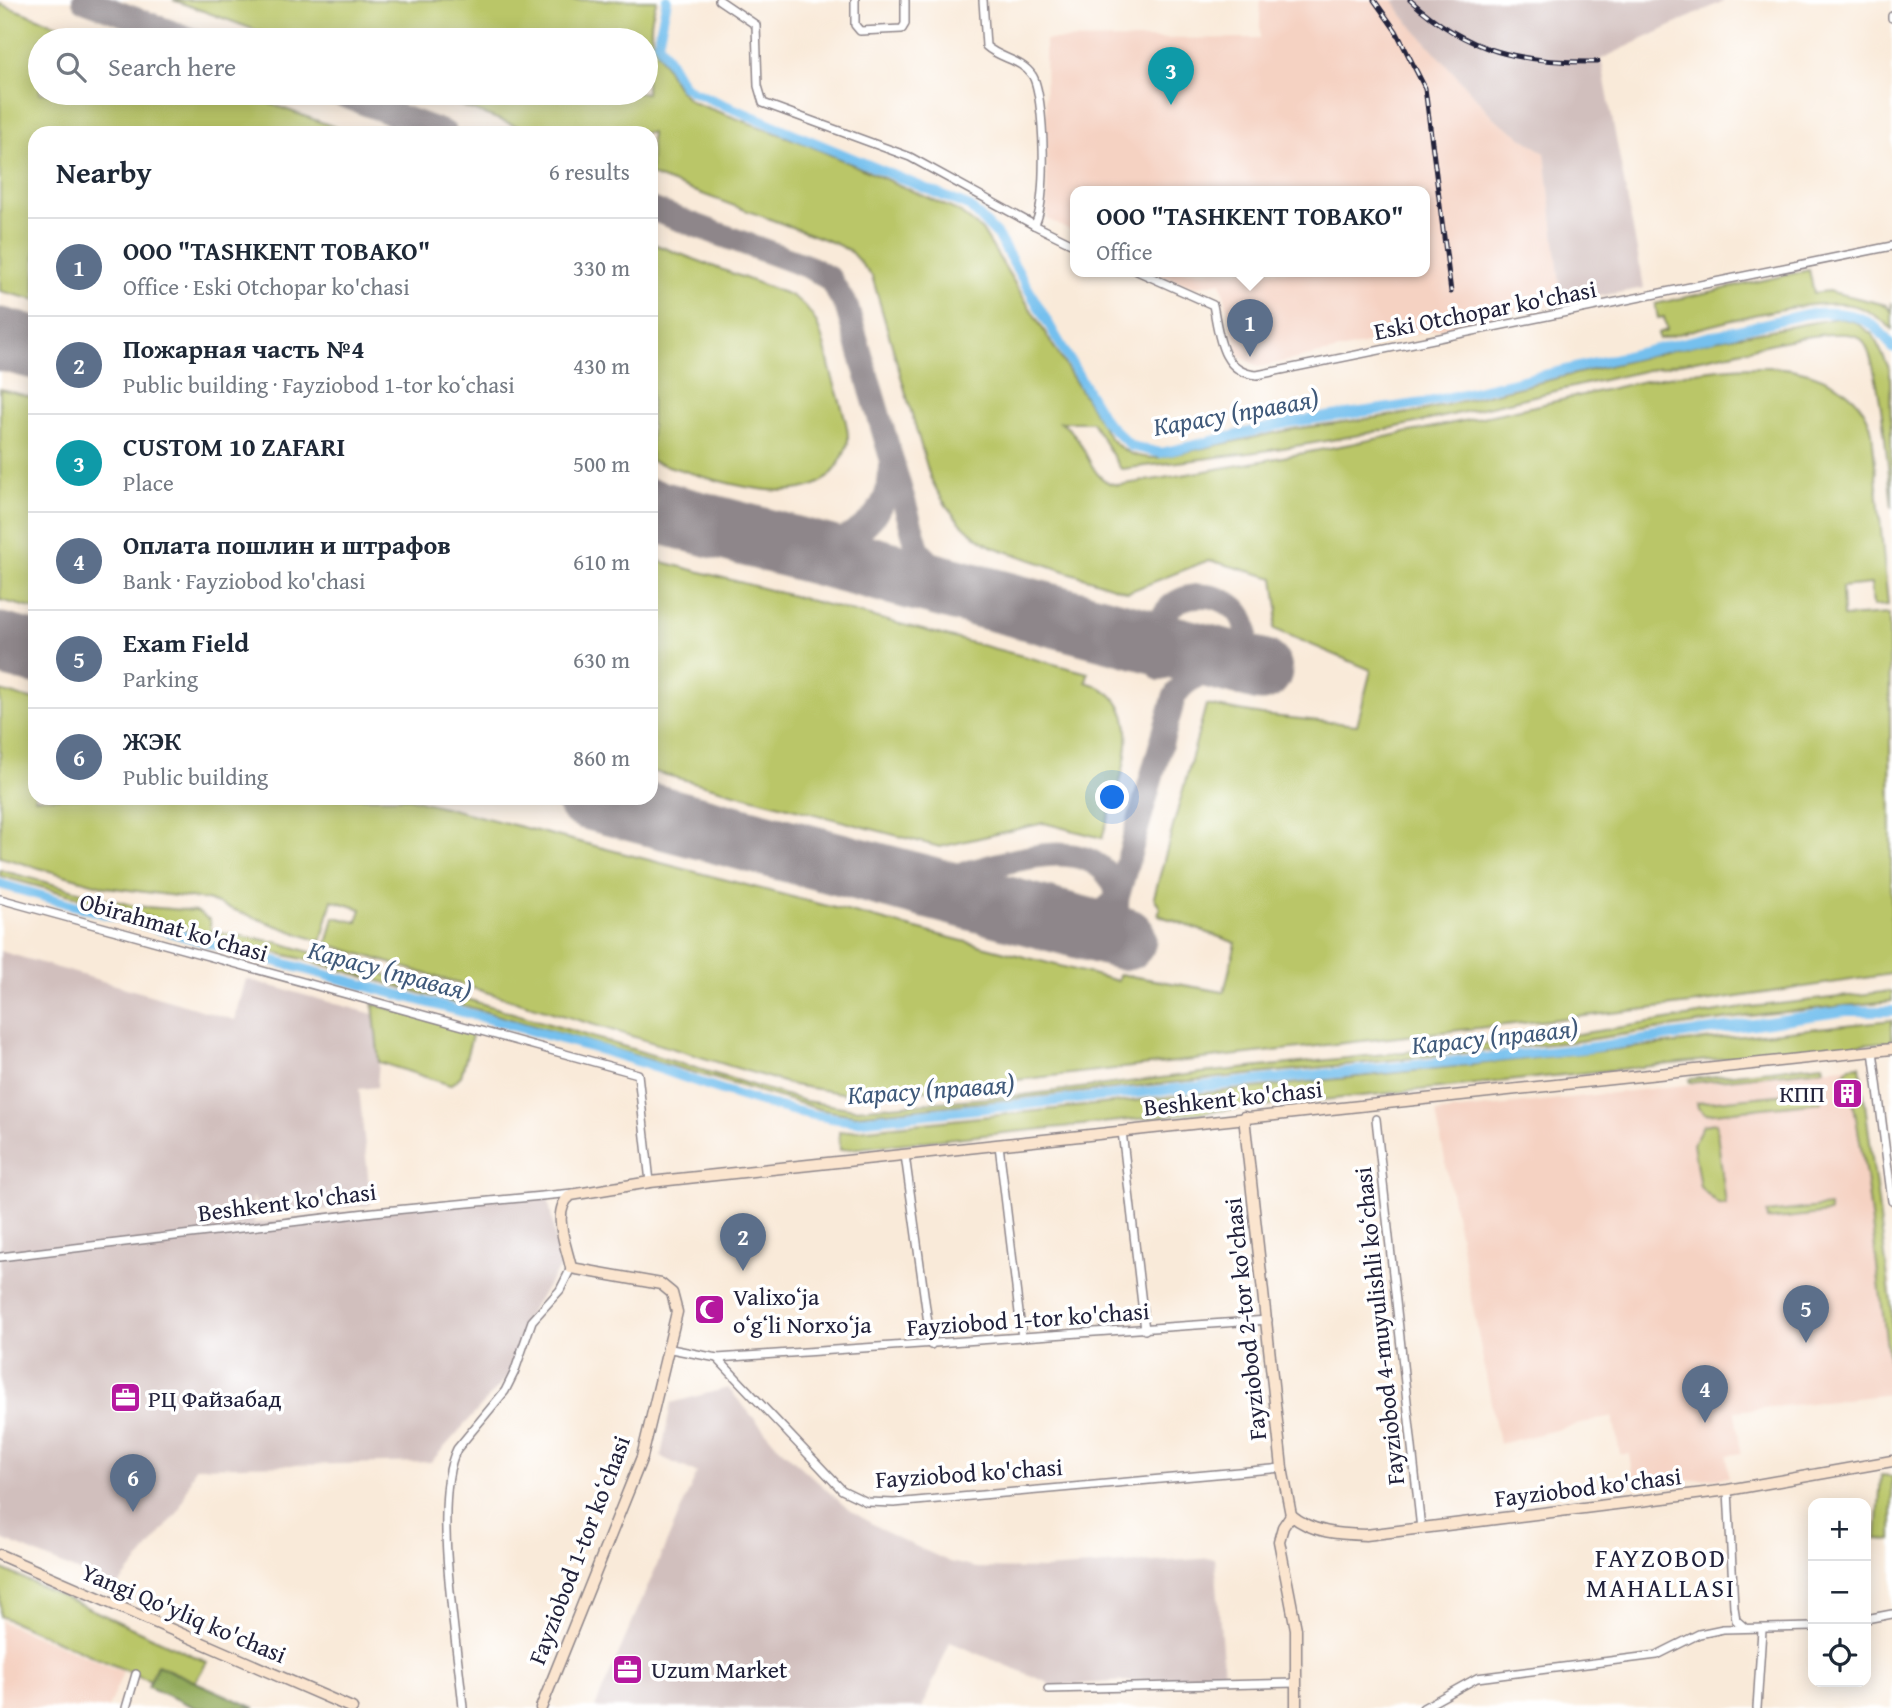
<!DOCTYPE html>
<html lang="en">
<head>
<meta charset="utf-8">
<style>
  :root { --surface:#fff; --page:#f2f2f3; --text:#1f2937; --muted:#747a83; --line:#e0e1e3; --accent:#7c3aed }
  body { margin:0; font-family:"Gentium Book Plus",serif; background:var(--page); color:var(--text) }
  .controls { position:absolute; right:21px; bottom:21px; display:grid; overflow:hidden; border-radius:14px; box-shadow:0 4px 18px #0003 }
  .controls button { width:63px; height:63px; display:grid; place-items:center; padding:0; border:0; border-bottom:2px solid var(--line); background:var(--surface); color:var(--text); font:35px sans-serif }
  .you { position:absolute; left:1113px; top:798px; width:24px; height:24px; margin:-18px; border:5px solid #fff; border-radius:50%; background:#1a73e8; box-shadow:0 0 0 10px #1a73e833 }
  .badge { display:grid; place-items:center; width:46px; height:46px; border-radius:50%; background:var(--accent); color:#fff; font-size:23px; font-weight:700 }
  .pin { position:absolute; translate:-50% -58px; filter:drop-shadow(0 2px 4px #0008) }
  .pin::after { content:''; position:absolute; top:37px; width:24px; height:21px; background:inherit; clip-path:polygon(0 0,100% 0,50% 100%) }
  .popup { position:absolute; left:1070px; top:186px; width:360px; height:91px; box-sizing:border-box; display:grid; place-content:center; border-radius:14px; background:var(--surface); filter:drop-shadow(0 2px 5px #0005); font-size:23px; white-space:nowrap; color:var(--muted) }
  .popup b { font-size:26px; color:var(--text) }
  .popup::after { content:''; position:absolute; left:50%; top:100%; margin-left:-14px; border:14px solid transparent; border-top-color:var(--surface) }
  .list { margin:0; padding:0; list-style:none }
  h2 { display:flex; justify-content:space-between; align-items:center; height:91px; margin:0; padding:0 28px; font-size:30px }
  h2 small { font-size:23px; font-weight:400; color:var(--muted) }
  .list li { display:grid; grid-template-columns:46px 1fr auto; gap:21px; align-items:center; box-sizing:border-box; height:98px; padding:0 28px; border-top:2px solid var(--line) }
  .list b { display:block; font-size:26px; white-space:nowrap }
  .list p { margin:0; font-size:23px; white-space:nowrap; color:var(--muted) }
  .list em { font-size:23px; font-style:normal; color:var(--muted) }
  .icon { flex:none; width:38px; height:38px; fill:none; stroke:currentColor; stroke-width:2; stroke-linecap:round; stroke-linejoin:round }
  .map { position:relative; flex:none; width:1892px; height:1708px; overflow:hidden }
  .search { position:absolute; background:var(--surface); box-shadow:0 4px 18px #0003; left:28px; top:28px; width:630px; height:77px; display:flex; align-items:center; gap:18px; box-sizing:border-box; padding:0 24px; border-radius:38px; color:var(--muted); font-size:26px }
  .panel { position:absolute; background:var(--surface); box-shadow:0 4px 18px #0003; left:28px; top:126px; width:630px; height:679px; border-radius:21px }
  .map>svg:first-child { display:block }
  .built { fill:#f5d2c2 }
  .industrial { fill:#d1bfbd }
  .green { fill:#bac667; stroke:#6e7451; stroke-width:2 }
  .forest { fill:#93ab5c; stroke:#5a664c; stroke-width:2 }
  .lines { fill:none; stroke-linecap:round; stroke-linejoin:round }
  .canal { stroke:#75c0ee; stroke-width:10 }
  .taxiway { stroke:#8e868a; stroke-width:24 }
  .runway { stroke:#8e868a; stroke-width:63 }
  .street-casing { stroke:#8e868a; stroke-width:10 }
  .secondary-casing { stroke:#8e868a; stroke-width:13 }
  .street { stroke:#fff; stroke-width:7 }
  .secondary { stroke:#fbe5cf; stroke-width:10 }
  .rail-casing { stroke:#22223b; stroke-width:5 }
  .rail { stroke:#fff; stroke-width:2.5; stroke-dasharray:8; stroke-linecap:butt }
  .labels { text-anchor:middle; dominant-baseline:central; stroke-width:7; stroke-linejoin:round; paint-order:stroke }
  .street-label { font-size:24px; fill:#22223b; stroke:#fff }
  .poi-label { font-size:24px; fill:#22223b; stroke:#fff; text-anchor:start }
  .water-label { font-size:26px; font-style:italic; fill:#3f597a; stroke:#fff }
  .neighbourhood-label { font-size:26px; letter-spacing:2px; fill:#22223b; stroke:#fff }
</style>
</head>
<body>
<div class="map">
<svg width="1892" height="1708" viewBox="0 0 1892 1708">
  <rect width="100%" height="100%" fill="#fff"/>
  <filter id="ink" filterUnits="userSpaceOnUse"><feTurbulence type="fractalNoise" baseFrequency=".0143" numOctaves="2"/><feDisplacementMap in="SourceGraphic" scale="14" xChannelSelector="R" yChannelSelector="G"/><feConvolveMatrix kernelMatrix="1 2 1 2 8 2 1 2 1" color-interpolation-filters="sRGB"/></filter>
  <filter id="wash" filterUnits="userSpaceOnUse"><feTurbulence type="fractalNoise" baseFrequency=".00686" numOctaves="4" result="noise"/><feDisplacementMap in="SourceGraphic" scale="28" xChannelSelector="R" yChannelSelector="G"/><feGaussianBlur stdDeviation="1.57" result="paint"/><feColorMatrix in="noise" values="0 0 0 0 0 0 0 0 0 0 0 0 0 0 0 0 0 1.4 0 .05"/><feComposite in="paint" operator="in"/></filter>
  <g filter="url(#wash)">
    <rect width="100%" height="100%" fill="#f9ead9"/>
    <g class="built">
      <path d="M1260,0H1393L1403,16L1494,118L1545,153L1562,303L1259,367L1239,356L1221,282L1195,287L1149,271H1425V191H1075V232L1047,219L1045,40L1260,38Z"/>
      <path d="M1860,1065L1892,1310V1394L1735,1411L1741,1453L1727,1455L1729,1477L1634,1484L1629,1454H1620L1613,1416L1499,1444L1436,1113Z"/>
      <path d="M0,1621L123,1672L108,1708H0Z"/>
    </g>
    <g class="industrial">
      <path d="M1393,0H1726L1601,59L1644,288L1562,303L1545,153L1494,118L1403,16Z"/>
      <path d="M0,951L235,1020L246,979L373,1014L379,1060L377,1087L359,1089L371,1205L260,1217L252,1193L254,1223L547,1190L560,1267L528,1315L512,1372L431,1462L195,1467L179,1511L116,1588L0,1538Z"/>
      <path d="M728,1388L777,1445L848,1509L889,1534L950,1562L977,1568L1045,1569L1215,1558L1224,1675L1050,1686L1047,1682L950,1642L922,1708H595L697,1473L661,1457L671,1403Z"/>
    </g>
    <g class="green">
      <path d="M173,0H657C646,30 650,40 666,67C674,81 678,91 692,102L806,144L958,211L982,230L1110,438C1123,453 1138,458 1157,458L1293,429L1417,412L1715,340L1838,318L1855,322L1873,335L1890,370L1892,508C1889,479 1880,352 1860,338C1841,324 1755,348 1730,353C1615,375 1502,405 1388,429C1300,448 1210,458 1121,469L1092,422H1060C1064,425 1070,429 1073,433C1088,450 1092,484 1119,485C1257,464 1393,436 1530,407C1606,391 1685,366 1764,367C1807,367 1863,385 1872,432L1888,605L1873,606L1871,584L1842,587L1843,617L1889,614L1892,974L1691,1004L865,1097L793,1085L327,944L334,917L357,922L361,909L332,900L321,942L207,900L106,887L0,857V691L35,700V798H409L1118,981L1119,974L1224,992L1236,943L1158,915L1160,908L1154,897L1206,705L1262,715L1357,725L1371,670L1274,629L1278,609L1274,578L1209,560L1128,592L993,547C964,532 944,507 930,477L872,276L850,251L834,243L651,175V133H536L426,93H646V40H283Z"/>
      <path d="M0,4L98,40H40V93H241L351,133H35V300L0,291Z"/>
      <path d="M651,243L790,295C820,312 823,341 831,372C836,391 849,423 848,440C848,449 842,458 838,465C808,519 696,473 651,461Z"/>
      <path d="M1809,270L1814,293L1828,291L1886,305L1891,311L1892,302V329C1880,318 1867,308 1850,305C1805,297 1706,327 1659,339L1658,333L1667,330L1664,317L1658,318L1655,304Z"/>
      <path d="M0,389L35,398V609L0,600Z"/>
      <path d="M651,559L1088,673L1086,682C1159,702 1116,789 1102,838L1044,823L940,847L651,771Z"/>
      <path d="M0,870L134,906L196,911L210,920L211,931L277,942L805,1101L855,1109L1023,1095L1202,1073L1578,1034L1743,1008L1892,991V1001L1764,1014L1579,1041L855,1115L823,1110L311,961L213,938L129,911L0,876Z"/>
      <path d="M373,1004L473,1032L461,1076L450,1085L379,1062Z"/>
      <path d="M1892,1020V1041L840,1150L839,1132Z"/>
      <path d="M1823,1064L1824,1069L1690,1083L1689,1079Z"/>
      <path d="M1860,1065L1892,1310V1388L1866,1176L1851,1089L1844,1090L1842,1075L1850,1066Z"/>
      <path d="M1825,1090L1821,1102L1705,1114L1698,1108L1697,1103Z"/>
      <path d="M1716,1123L1726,1205L1718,1204L1700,1187L1693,1144L1703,1125Z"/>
      <path d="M1829,1206V1213L1768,1220L1767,1213Z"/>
      <path d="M1881,1475L1892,1476V1540L1877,1539Z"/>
      <path d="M0,1568L207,1662L195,1682L157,1665L150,1681L0,1616Z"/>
    </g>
    <path class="forest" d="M157,1665L255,1708H196L148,1687Z"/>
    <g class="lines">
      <g class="canal">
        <path d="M667,0L658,42L683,85L691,91L970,207L997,235L1105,421L1131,446L1161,453L1291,422L1424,403L1806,314C1841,310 1873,313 1892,348"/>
        <path d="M0,884C196,941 394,993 591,1047C678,1071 765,1113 856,1121L1587,1048L1845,1011H1892"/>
      </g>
      <g class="taxiway">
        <path d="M84,0L193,40"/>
        <path d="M336,93L445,133"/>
        <path d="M651,209L809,267L830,279L847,308L918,549L943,579L981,596"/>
        <path d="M791,547C840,552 892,522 890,467"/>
        <path d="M1106,629L1140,645L1161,669"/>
        <path d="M902,881C956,890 1066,822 1108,875C1115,883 1118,894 1117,905C1115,920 1105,931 1092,937H1064L1032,915"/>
        <path d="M1065,923L1095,918L1117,899L1174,698C1189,666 1235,674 1244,645C1263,584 1136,568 1159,665"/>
      </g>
      <g class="runway">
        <path d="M0,339L35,348"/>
        <path d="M651,510L1261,670"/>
        <path d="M0,644L35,653"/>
        <path d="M587,798L1125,939"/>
      </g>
    </g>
  </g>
  <g filter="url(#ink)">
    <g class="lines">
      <defs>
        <g id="street">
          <path d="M719,0L756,25L758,86L763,103L910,157L1034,225"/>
          <path d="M855,0V25L860,31L902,29L905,24V0"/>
          <path d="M983,0L986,46C1000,59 1021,59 1032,75C1045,93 1048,209 1034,225L1075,245"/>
          <path d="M1892,16V18"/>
          <path d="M1137,271L1213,305C1219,333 1220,373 1257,375L1892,246"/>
          <path d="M0,899L638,1074L650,1182"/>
          <path d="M1873,1051L1892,1201"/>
          <path d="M1376,1119L1421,1529"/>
          <path d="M1122,1131L1145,1330"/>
          <path d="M999,1145L1022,1338"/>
          <path d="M905,1155L931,1345"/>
          <path d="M0,1257L374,1212L573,1193"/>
          <path d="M666,1348L717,1358L1268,1320"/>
          <path d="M717,1358L842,1490L867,1502L894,1503L1282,1468"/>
          <path d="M1728,1490L1734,1607L1736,1620L1744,1627"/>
          <path d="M1866,1619L1892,1614"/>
          <path d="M1048,1689L1296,1683"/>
          <path d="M126,1708L136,1674"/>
          <path d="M463,1708C458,1646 431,1500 457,1449L505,1391L514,1373L532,1321L560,1290L571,1268"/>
          <path d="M1423,1708L1477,1678L1657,1655L1699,1634L1723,1629L1813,1627"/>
          <path d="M1757,1708L1762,1630"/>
        </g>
        <g id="secondary">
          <path d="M1244,1117L1282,1468L1291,1515"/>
          <path d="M1291,1515C1312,1533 1339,1534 1366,1535L1728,1490L1892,1461"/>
          <path d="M1291,1515L1283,1527L1279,1541L1296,1629V1708"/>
          <path d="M0,1555L352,1708"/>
          <path d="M541,1708L642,1457L677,1312L672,1293L661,1284L571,1268C567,1247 550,1211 571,1195L650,1182L1892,1049"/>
        </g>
      </defs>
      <use href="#street" class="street-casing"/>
      <use href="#secondary" class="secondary-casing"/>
      <use href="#street" class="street"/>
      <use href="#secondary" class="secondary"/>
      <defs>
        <g id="rail">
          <path d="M1374,0L1396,31L1425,88L1451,292"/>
          <path d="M1410,0C1468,53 1521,63 1598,62"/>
        </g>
      </defs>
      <use href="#rail" class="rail-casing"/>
      <use href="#rail" class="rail"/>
    </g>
  </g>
  <defs>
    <symbol id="building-square" viewBox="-11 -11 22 22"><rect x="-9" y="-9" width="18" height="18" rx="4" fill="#b5179e" stroke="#fff"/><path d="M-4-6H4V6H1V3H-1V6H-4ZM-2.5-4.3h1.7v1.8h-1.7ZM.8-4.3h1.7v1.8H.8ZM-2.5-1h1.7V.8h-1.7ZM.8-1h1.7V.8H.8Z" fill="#fff"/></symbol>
    <symbol id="mosque-square" viewBox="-11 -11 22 22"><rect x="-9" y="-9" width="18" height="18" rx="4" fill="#b5179e" stroke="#fff"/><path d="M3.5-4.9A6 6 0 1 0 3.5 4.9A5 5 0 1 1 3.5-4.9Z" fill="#fff"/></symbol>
    <symbol id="office-square" viewBox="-11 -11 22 22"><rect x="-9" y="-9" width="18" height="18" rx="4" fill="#b5179e" stroke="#fff"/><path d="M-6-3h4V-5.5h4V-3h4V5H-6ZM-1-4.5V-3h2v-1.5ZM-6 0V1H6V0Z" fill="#fff"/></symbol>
  </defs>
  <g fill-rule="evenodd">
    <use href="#building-square" x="1830" y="1076" width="35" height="35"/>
    <use href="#mosque-square" x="692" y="1292" width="35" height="35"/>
    <use href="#office-square" x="108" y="1380" width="35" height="35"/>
    <use href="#office-square" x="610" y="1652" width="35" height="35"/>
  </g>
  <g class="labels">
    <g class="street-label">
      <text transform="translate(1485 310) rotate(-11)">Eski Otchopar ko'chasi</text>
      <text transform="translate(174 927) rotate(16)">Obirahmat ko'chasi</text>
      <text transform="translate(1233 1098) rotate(-6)">Beshkent ko'chasi</text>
      <text transform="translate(287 1202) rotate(-7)">Beshkent ko'chasi</text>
      <text transform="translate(1028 1319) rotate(-4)">Fayziobod 1-tor ko'chasi</text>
      <text transform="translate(1245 1319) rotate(-96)">Fayziobod 2-tor ko'chasi</text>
      <text transform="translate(1379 1326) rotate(-96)">Fayziobod 4-muyulishli koʻchasi</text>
      <text transform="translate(969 1473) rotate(-4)">Fayziobod ko'chasi</text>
      <text transform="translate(1588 1487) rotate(-7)">Fayziobod ko'chasi</text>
      <text transform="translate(579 1550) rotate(-69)">Fayziobod 1-tor koʻchasi</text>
      <text transform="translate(184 1613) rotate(23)">Yangi Qo'yliq ko'chasi</text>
    </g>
    <g class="poi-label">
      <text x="1825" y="1093" text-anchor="end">КПП</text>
      <text x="733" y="1296">Valixoʻja<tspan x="733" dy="28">oʻgʻli Norxoʻja</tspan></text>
      <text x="148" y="1398">РЦ Файзабад</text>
      <text x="651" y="1669">Uzum Market</text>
    </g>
    <g class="water-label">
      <text transform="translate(1236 412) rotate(-10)">Карасу (правая)</text>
      <text transform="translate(390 970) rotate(15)">Карасу (правая)</text>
      <text transform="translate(1495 1036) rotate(-6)">Карасу (правая)</text>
      <text transform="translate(931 1089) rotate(-4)">Карасу (правая)</text>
    </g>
    <g class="neighbourhood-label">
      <text x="1661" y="1557">FAYZOBOD<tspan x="1661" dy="30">MAHALLASI</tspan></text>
    </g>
  </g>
</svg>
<div class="controls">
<button>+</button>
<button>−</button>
<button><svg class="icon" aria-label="locate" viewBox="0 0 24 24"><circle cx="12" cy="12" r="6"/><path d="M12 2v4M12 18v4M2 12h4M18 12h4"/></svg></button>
</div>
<div class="you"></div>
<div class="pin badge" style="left:1250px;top:357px;background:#5c6f8a">1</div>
<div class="popup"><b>OOO &quot;TASHKENT TOBAKO&quot;</b>Office</div>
<div class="pin badge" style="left:743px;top:1271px;background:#5c6f8a">2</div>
<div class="pin badge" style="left:1171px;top:105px;background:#0f9aa8">3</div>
<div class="pin badge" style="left:1705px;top:1423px;background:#5c6f8a">4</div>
<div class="pin badge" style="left:1806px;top:1343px;background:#5c6f8a">5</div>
<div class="pin badge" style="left:133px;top:1512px;background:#5c6f8a">6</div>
<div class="search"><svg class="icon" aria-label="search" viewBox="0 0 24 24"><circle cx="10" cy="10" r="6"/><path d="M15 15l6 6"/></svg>Search here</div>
<section class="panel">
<h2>Nearby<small>6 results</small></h2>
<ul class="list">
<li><span class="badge" style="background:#5c6f8a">1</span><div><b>OOO &quot;TASHKENT TOBAKO&quot;</b><p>Office · Eski Otchopar ko'chasi</p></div><em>330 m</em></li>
<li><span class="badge" style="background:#5c6f8a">2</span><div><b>Пожарная часть №4</b><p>Public building · Fayziobod 1-tor koʻchasi</p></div><em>430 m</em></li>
<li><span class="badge" style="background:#0f9aa8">3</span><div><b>CUSTOM 10 ZAFARI</b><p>Place</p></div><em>500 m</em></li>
<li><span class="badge" style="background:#5c6f8a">4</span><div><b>Оплата пошлин и штрафов</b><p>Bank · Fayziobod ko'chasi</p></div><em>610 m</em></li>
<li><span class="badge" style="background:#5c6f8a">5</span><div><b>Exam Field</b><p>Parking</p></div><em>630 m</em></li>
<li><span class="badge" style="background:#5c6f8a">6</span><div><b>ЖЭК</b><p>Public building</p></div><em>860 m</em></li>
</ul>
</section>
</div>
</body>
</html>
